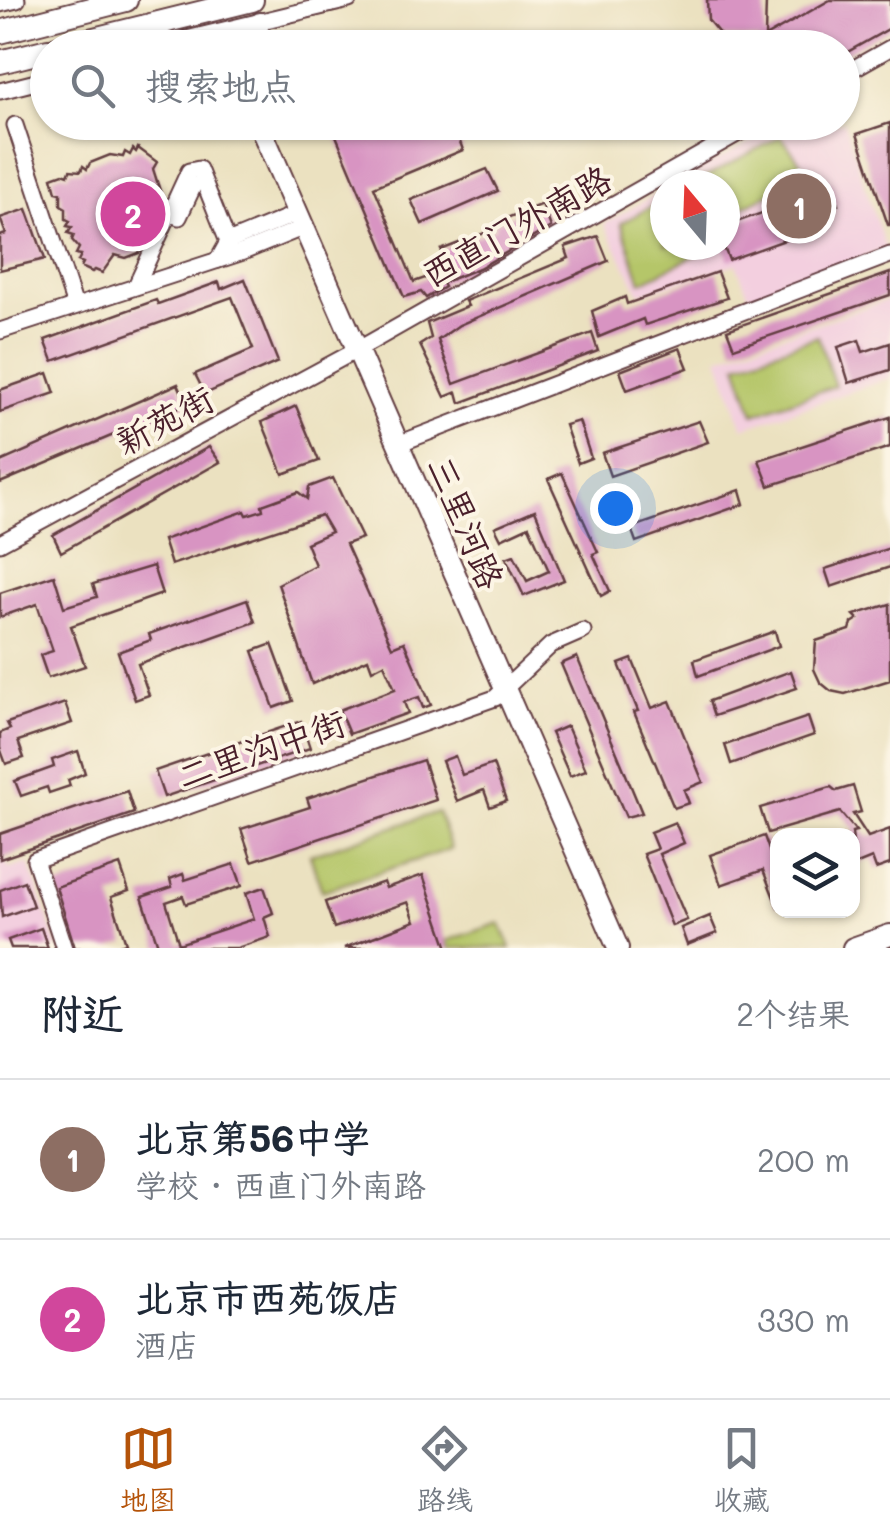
<!DOCTYPE html>
<html lang="zh">
<head>
<meta charset="utf-8">
<style>
  :root { --surface:#fff; --page:#f2f2f3; --text:#1f2937; --muted:#747a83; --line:#e0e1e3; --accent:#b45309 }
  body { margin:0; font-family:Mali,"LXGW WenKai TC",sans-serif; background:var(--page); color:var(--text) }
  .controls { position:absolute; right:30px; bottom:30px; display:grid; overflow:hidden; border-radius:20px; box-shadow:0 2px 8px #0004 }
  .controls button { width:90px; height:90px; display:grid; place-items:center; padding:0; border:0; border-bottom:2px solid var(--line); background:var(--surface); color:var(--text); font:50px sans-serif }
  .compass { position:absolute; left:650px; top:170px; width:90px; height:90px; border-radius:50%; background:var(--surface); box-shadow:0 2px 8px #0004; rotate:341deg }
  .you { position:absolute; left:615px; top:508px; width:35px; height:35px; margin:-25px; border:8px solid #fff; border-radius:50%; background:#1a73e8; box-shadow:0 0 0 15px #1a73e833 }
  .badge { display:grid; place-items:center; width:65px; height:65px; border-radius:50%; background:var(--accent); color:#fff; font-size:32px; font-weight:700 }
  .pin { position:absolute; translate:-50% -50%; border:5px solid #fff; box-shadow:0 2px 10px #0006 }
  .list { margin:0; padding:0; list-style:none }
  h2 { display:flex; justify-content:space-between; align-items:center; height:130px; margin:0; padding:0 40px; font-size:42px }
  h2 small { font-size:32px; font-weight:400; color:var(--muted) }
  .list li { display:grid; grid-template-columns:65px 1fr auto; gap:30px; align-items:center; box-sizing:border-box; height:160px; padding:0 40px; border-top:2px solid var(--line) }
  .list b { display:block; font-size:38px; white-space:nowrap }
  .list p { margin:0; font-size:32px; white-space:nowrap; color:var(--muted) }
  .list em { font-size:32px; font-style:normal; color:var(--muted) }
  .icon { flex:none; width:55px; height:55px; fill:none; stroke:currentColor; stroke-width:2; stroke-linecap:round; stroke-linejoin:round }
  .map { position:relative; flex:none; width:890px; height:948px; overflow:hidden }
  .search { position:absolute; background:var(--surface); box-shadow:0 2px 8px #0004; left:30px; right:30px; top:30px; height:110px; display:flex; align-items:center; gap:25px; box-sizing:border-box; padding:0 35px; border-radius:55px; color:var(--muted); font-size:38px }
  .sheet { height:450px; background:var(--surface) }
  nav { display:flex; justify-content:space-around; align-items:center; box-sizing:border-box; height:140px; border-top:2px solid var(--line); background:var(--surface); font-size:28px; color:var(--muted) }
  nav a { display:grid; justify-items:center; gap:5px }
  nav .on { color:var(--accent) }
  .map>svg:first-child { display:block }
  .built { fill:#f3cfdf }
  .green { fill:#b5c669; stroke:#80724a; stroke-width:2.5 }
  .building { fill:#d894c2 }
  .lines { fill:none; stroke-linecap:round; stroke-linejoin:round }
  .minor-casing { stroke:#623c41; stroke-width:19 }
  .major-casing { stroke:#623c41; stroke-width:24 }
  .highway-casing { stroke:#623c41; stroke-width:26 }
  .minor { stroke:#fff; stroke-width:15 }
  .major { stroke:#fff; stroke-width:20 }
  .highway { stroke:#fff; stroke-width:22 }
  .labels { text-anchor:middle; dominant-baseline:central; stroke-width:8; stroke-linejoin:round; paint-order:stroke }
  .street-label { font-size:35px; fill:#4a1f2b; stroke:#fcf5e5 }
</style>
</head>
<body>
<div class="map">
<svg width="890" height="948" viewBox="0 0 890 948">
  <rect width="100%" height="100%" fill="#fcf5e5"/>
  <filter id="ink" filterUnits="userSpaceOnUse"><feTurbulence type="fractalNoise" baseFrequency=".01" numOctaves="2"/><feDisplacementMap in="SourceGraphic" scale="20" xChannelSelector="R" yChannelSelector="G"/><feConvolveMatrix kernelMatrix="1 2 1 2 8 2 1 2 1" color-interpolation-filters="sRGB"/></filter>
  <filter id="wash" filterUnits="userSpaceOnUse"><feTurbulence type="fractalNoise" baseFrequency=".0048" numOctaves="4" result="noise"/><feDisplacementMap in="SourceGraphic" scale="40" xChannelSelector="R" yChannelSelector="G"/><feGaussianBlur stdDeviation="2.25" result="paint"/><feColorMatrix in="noise" values="0 0 0 0 0 0 0 0 0 0 0 0 0 0 0 0 0 1.4 0 .05"/><feComposite in="paint" operator="in"/></filter>
  <g filter="url(#wash)">
    <rect width="100%" height="100%" fill="#ebe1c0"/>
    <g class="built">
      <path d="M843,119L886,249L751,301L736,264L640,294L604,224L665,189V245H725V185H673L784,123L842,122Z"/>
      <path d="M890,299V378L743,428L719,357Z"/>
      <path d="M0,845L9,869L29,863L58,948H0Z"/>
    </g>
    <g class="green">
      <path d="M781,136L810,175L725,215V185H691Z"/>
      <path d="M665,199V245H705L704,251L641,282L621,223Z"/>
      <path d="M818,336L835,386L754,414L737,364Z"/>
      <path d="M438,812L451,849L322,891L310,855Z"/>
      <path d="M500,923L511,948H448L446,941Z"/>
    </g>
    <g id="blocks">
      <g class="building">
        <path d="M707,0H766L765,37L830,0H890V28L842,55V48H746L760,40L722,37L708,20Z"/>
        <path d="M335,122H446L448,126L453,123L463,150L374,187L414,282L451,269L441,250L495,229L494,223L542,204L551,227L479,268L442,283L444,287L426,298L421,292L404,297L332,126Z"/>
        <path d="M890,123V225H888L857,134Z"/>
        <path d="M138,148L157,162L153,169L163,200L139,253L126,258L115,255L102,273L95,270L92,272L81,267L83,263L78,261L81,255L76,254L79,248L72,240L74,235L68,233L72,227L67,226L70,221L66,219V208L61,205V193L56,192L52,177L63,173L68,175L70,170L81,171L83,166L87,169L90,163L110,155L123,157L125,152L130,155L133,149L136,152Z"/>
        <path d="M487,169L498,191L422,224L411,200Z"/>
        <path d="M831,181L838,204L819,211L824,226L729,260L723,245L725,226L808,197L806,192Z"/>
        <path d="M27,209L45,259L0,270V236L6,234L0,218Z"/>
        <path d="M598,236L608,261L459,325L438,340L454,384L592,333L598,351L460,403L457,392L445,397L420,345L431,338L427,323L468,306L465,301L569,258L565,247Z"/>
        <path d="M717,272L727,298L645,325L643,319L599,337L592,311L625,297L627,304Z"/>
        <path d="M890,273V295L734,348L727,330Z"/>
        <path d="M245,279L278,362L205,394L195,374L253,349L232,297L53,361L45,340L156,300L158,304L219,282L221,289Z"/>
        <path d="M859,340L863,352L890,343V370L849,383L838,347Z"/>
        <path d="M680,348L688,368L627,390L620,371Z"/>
        <path d="M48,373L55,393L0,412V390Z"/>
        <path d="M178,384L187,404L0,483V462Z"/>
        <path d="M296,406L319,461L283,474L262,422Z"/>
        <path d="M890,417V447L769,486L759,460Z"/>
        <path d="M579,421L591,458L578,463L565,425Z"/>
        <path d="M699,421L708,442L610,476L602,453Z"/>
        <path d="M209,447L220,462L61,552L53,535Z"/>
        <path d="M562,473L598,552L593,554L610,591L601,596L548,479Z"/>
        <path d="M333,478L362,538L346,544L392,647L404,642L431,705L423,708L419,697L404,702L408,713L349,734L339,710L395,689L384,664L372,670L368,659L312,684L278,584L315,565L306,543L331,532L321,515L171,565L163,540L245,511L247,515L263,510L262,505L298,492L307,499L309,487Z"/>
        <path d="M740,490L744,504L636,542L631,528Z"/>
        <path d="M535,510L564,580L524,596L506,558L514,555L527,581L549,571L529,526L501,539L495,527Z"/>
        <path d="M890,548V567L831,587L825,569Z"/>
        <path d="M153,566L162,594L71,626L85,666L48,678L40,655L53,651L37,604L0,617V593L54,575L64,607L97,597L93,584Z"/>
        <path d="M247,599L255,622L138,664L149,695L135,700L118,652L151,640L149,634Z"/>
        <path d="M890,604V680L845,694L831,691L820,682L814,669L816,641L850,630L852,623L858,619L854,615Z"/>
        <path d="M775,631L779,646L698,676L694,660Z"/>
        <path d="M272,644L293,701L274,708L253,651Z"/>
        <path d="M577,657L642,813L626,817L561,664Z"/>
        <path d="M632,659L652,708L670,701L703,782L684,790L689,803L674,808L634,712L638,711L619,664Z"/>
        <path d="M791,671L797,688L714,716L709,701Z"/>
        <path d="M65,703L72,723L18,741L24,758L6,764L0,748V733L10,729L7,723Z"/>
        <path d="M808,717L814,735L731,764L725,745Z"/>
        <path d="M301,721L310,748L164,797L155,771Z"/>
        <path d="M567,726L586,770L570,776L551,733Z"/>
        <path d="M78,751L85,773L68,780L70,786L49,793L47,787L21,796L15,781L54,767L52,760Z"/>
        <path d="M455,756L462,775L493,764L506,801L490,807L484,790L457,801L442,761Z"/>
        <path d="M423,760L436,800L252,861L241,829L310,807L307,798Z"/>
        <path d="M853,786L861,812L853,814L868,837L890,829V864L876,869L872,858L855,865L852,832L856,831L840,812L768,833L760,808L831,787L836,791Z"/>
        <path d="M127,791L134,813L0,859V834Z"/>
        <path d="M675,822L684,843L659,854L687,920L672,926L643,854L657,849L650,832Z"/>
        <path d="M764,836L778,875V908L763,870L721,885L710,855Z"/>
        <path d="M234,864L242,886L186,904L183,896L166,902L179,944L254,919L246,893L264,887L273,913L264,917L270,937L237,948H159L142,897L172,887L170,879L183,874L185,880Z"/>
        <path d="M120,865L129,891L111,897L126,943L110,948H75L56,887Z"/>
        <path d="M423,875L448,948H344L415,921L408,902L334,928L325,902L384,882L386,888Z"/>
        <path d="M24,881L33,906L2,917L0,890Z"/>
        <path d="M710,916L717,933L687,945L681,928Z"/>
        <path d="M41,928L48,948H11L8,940Z"/>
      </g>
    </g>
  </g>
  <g filter="url(#ink)">
    <use href="#blocks" fill-opacity="0" stroke="#623c41" stroke-width="2.5"/>
    <g class="lines">
      <defs>
        <g id="minor">
          <path d="M0,4L17,0"/>
          <path d="M178,41L349,0"/>
          <path d="M842,75L890,48"/>
          <path d="M0,91L48,79"/>
          <path d="M15,125L75,306"/>
          <path d="M169,213L179,217L194,185"/>
          <path d="M228,242L296,214"/>
          <path d="M136,286L189,171L199,169L228,242L218,260"/>
          <path d="M0,331L243,252L302,228"/>
          <path d="M398,444L890,255"/>
          <path d="M0,543L357,350L758,122"/>
          <path d="M64,948L35,860L495,698L551,645L583,631"/>
        </g>
        <g id="major">
          <path d="M179,41L195,48"/>
          <path d="M239,48L243,39L260,23"/>
          <path d="M258,122L618,948"/>
          <path d="M853,948L890,935"/>
        </g>
        <g id="highway">
          <path d="M0,32L126,0"/>
          <path d="M121,39L169,43"/>
          <path d="M57,48L252,0"/>
          <path d="M0,62L48,50"/>
        </g>
      </defs>
      <use href="#minor" class="minor-casing"/>
      <use href="#major" class="major-casing"/>
      <use href="#highway" class="highway-casing"/>
      <use href="#minor" class="minor"/>
      <use href="#major" class="major"/>
      <use href="#highway" class="highway"/>
    </g>
  </g>
  <g class="labels">
    <g class="street-label">
      <text transform="translate(516 225) rotate(-29)">西直门外南路</text>
      <text transform="translate(164 419) rotate(-28)">新苑街</text>
      <text transform="translate(467 522) rotate(67)">三里河路</text>
      <text transform="translate(261 748) rotate(-19)">二里沟中街</text>
    </g>
  </g>
</svg>
<div class="controls">
<button><svg class="icon" aria-label="layers" viewBox="0 0 24 24"><path d="M12 4l9 5-9 5-9-5zM3 14l9 5 9-5"/></svg></button>
</div>
<svg class="compass" viewBox="-18 -18 36 36"><path d="M0-13l5 13h-10z" fill="#e53935"/><path d="M0 13l5-13h-10z" fill="#747a83"/></svg>
<div class="you"></div>
<div class="pin badge" style="left:799px;top:206px;background:#8d6e63">1</div>
<div class="pin badge" style="left:133px;top:214px;background:#d1479c">2</div>
<div class="search"><svg class="icon" aria-label="search" viewBox="0 0 24 24"><circle cx="10" cy="10" r="6"/><path d="M15 15l6 6"/></svg>搜索地点</div>
</div>
<section class="sheet">
<h2>附近<small>2个结果</small></h2>
<ul class="list">
<li><span class="badge" style="background:#8d6e63">1</span><div><b>北京第56中学</b><p>学校 · 西直门外南路</p></div><em>200 m</em></li>
<li><span class="badge" style="background:#d1479c">2</span><div><b>北京市西苑饭店</b><p>酒店</p></div><em>330 m</em></li>
</ul>
</section>
<nav>
<a class="on"><svg class="icon" aria-label="map" viewBox="0 0 24 24"><path d="M3 6l6-2 6 2 6-2v14l-6 2-6-2-6 2zM9 4v14M15 6v14"/></svg>地图</a>
<a><svg class="icon" aria-label="directions" viewBox="0 0 24 24"><path d="M12 3l9 9-9 9-9-9zM9 14v-3h6M13 9l2 2-2 2"/></svg>路线</a>
<a><svg class="icon" aria-label="saved" viewBox="0 0 24 24"><path d="M7 4h10v16l-5-4-5 4z"/></svg>收藏</a>
</nav>
</body>
</html>
